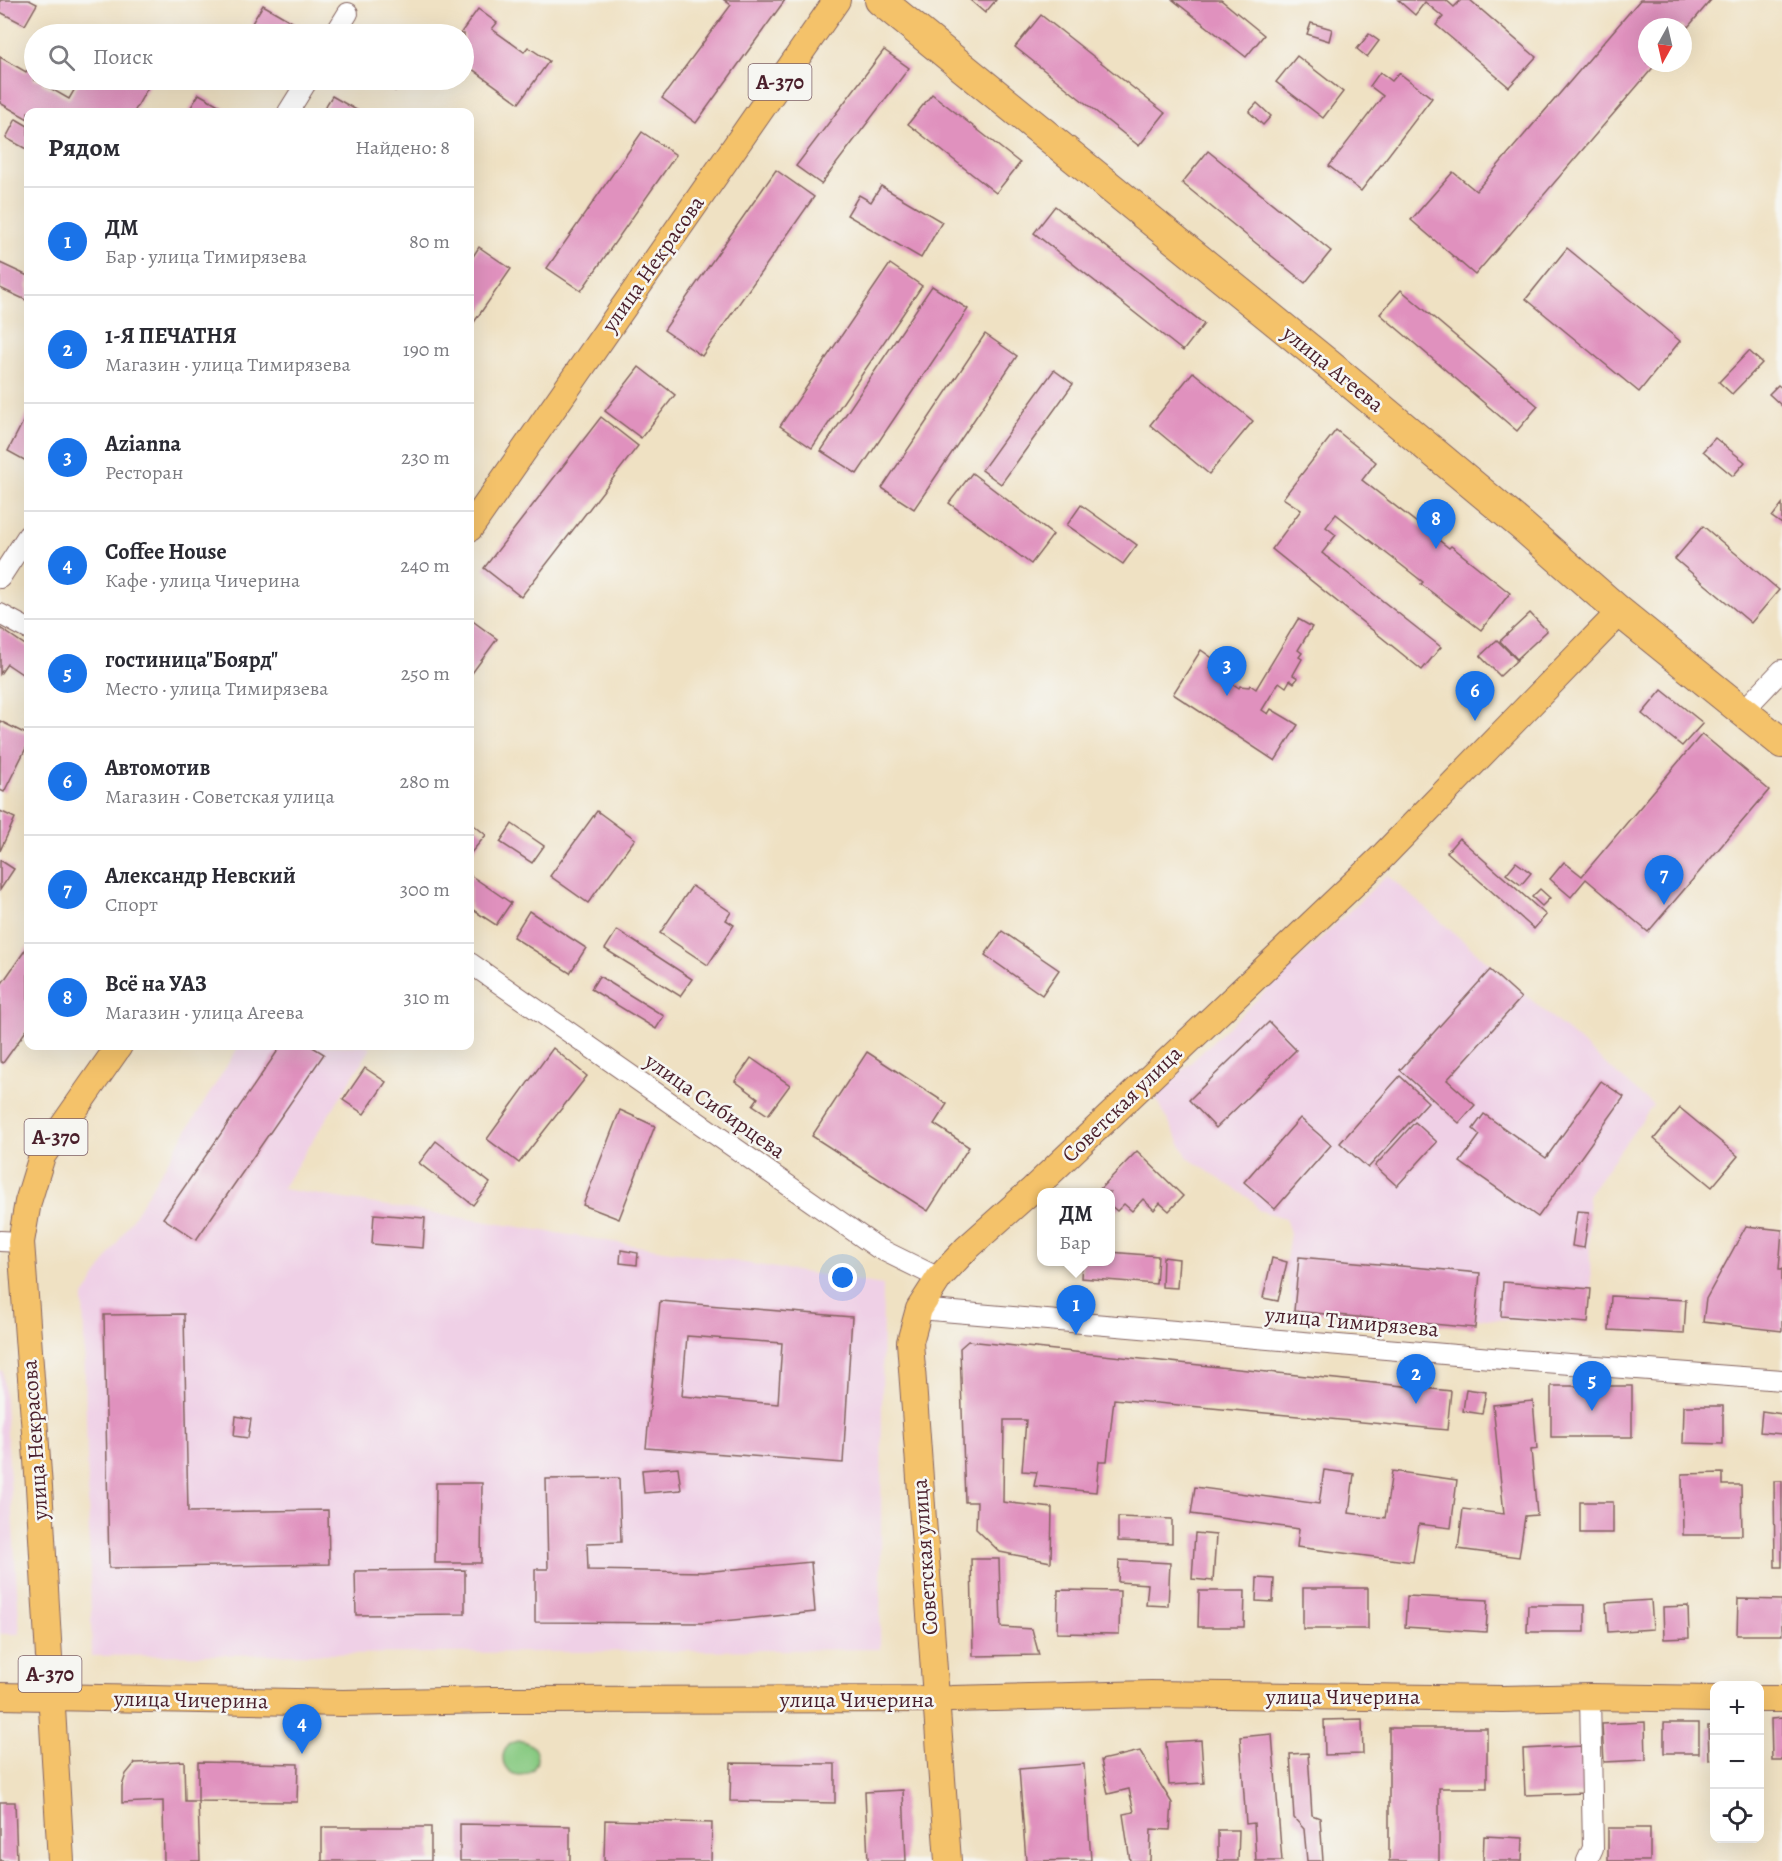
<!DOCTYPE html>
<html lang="ru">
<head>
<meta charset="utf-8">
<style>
  :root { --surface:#fff; --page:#f7f7f7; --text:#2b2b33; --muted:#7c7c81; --line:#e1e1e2; --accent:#1a73e8 }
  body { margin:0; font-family:Alegreya,serif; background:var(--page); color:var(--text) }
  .controls { position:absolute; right:18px; bottom:18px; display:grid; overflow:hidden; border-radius:12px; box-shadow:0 6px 24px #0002 }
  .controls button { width:54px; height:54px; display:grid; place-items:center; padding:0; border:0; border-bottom:2px solid var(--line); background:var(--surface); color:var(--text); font:30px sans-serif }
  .compass { position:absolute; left:1638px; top:18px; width:54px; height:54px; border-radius:50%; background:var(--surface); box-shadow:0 6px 24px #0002; rotate:188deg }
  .you { position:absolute; left:843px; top:1278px; width:21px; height:21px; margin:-15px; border:4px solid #fff; border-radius:50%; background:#1a73e8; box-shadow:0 0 0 9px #1a73e833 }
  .badge { display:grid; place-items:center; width:39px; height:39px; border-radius:50%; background:var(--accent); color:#fff; font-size:20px; font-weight:700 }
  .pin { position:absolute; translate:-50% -50px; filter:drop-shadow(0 2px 3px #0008) }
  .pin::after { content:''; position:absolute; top:32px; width:21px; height:18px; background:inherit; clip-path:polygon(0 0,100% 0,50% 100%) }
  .popup { position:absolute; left:1037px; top:1188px; width:78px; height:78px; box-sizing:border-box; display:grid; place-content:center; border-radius:12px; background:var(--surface); filter:drop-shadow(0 2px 4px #0005); font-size:20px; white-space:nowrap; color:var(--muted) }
  .popup b { font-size:22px; color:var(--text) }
  .popup::after { content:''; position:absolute; left:50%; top:100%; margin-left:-12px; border:12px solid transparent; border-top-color:var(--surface) }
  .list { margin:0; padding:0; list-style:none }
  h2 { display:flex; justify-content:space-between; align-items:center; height:78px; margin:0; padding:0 24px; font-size:26px }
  h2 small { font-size:20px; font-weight:400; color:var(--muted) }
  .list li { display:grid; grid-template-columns:39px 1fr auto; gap:18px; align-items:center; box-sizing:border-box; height:108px; padding:0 24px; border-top:2px solid var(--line) }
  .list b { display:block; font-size:22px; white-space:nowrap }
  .list p { margin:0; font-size:20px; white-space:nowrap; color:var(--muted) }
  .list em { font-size:20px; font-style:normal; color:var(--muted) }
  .icon { flex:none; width:33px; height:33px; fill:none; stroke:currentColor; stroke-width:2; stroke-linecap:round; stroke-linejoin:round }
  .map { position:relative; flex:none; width:1782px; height:1861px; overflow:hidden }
  .search { position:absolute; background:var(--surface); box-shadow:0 6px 24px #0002; left:24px; top:24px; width:450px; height:66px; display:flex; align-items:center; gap:15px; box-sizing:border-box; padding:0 21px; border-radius:33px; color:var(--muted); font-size:22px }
  .panel { position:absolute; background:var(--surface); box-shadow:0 6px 24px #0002; left:24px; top:108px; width:450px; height:942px; border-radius:12px }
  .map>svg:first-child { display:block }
  .built { fill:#efd0e6 }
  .green { fill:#88ca82; stroke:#697456; stroke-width:1.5 }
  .building { fill:#e091be; fill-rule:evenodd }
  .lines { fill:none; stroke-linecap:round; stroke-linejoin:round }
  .minor-casing { stroke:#846360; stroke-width:22 }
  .major-casing { stroke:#846360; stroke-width:28 }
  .highway-casing { stroke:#846360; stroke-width:32 }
  .minor { stroke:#fff; stroke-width:20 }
  .major { stroke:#f4c26a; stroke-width:26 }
  .highway { stroke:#f4c26a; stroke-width:30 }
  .labels { text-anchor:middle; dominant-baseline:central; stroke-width:5; stroke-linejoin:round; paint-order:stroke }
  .shield { fill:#f6f6f2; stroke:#7e6067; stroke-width:1.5 }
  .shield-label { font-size:21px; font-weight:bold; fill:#4a1f2b }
  .street-label { font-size:22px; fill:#4a1f2b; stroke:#f6f6f2 }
</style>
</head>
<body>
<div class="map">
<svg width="1782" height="1861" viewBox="0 0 1782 1861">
  <rect width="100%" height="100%" fill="#f6f6f2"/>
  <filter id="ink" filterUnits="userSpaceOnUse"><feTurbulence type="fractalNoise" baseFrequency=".0167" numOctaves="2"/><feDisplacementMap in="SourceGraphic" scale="12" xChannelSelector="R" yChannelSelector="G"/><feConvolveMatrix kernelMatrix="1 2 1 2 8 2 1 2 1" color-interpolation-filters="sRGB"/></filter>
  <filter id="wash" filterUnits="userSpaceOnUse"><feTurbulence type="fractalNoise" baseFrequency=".008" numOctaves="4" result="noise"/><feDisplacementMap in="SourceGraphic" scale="24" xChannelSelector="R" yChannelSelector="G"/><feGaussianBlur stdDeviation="1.35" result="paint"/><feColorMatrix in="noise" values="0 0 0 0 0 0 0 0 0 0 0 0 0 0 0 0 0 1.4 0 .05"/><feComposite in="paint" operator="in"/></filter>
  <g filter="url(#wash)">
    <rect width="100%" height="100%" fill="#efe1c3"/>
    <g class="built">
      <path d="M1387,875L1653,1105L1588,1195L1591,1289L1588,1323L1294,1311L1285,1267L1290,1233L1285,1218L1258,1210L1253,1201L1188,1158L1155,1097Z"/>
      <path d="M239,1046H366L371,1048L282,1189L883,1285L880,1649L92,1656L83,1298Z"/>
      <path d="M0,1371H3L20,1634H0Z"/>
    </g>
    <circle class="green" cx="520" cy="1758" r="17"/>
    <g id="blocks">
      <g class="building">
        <path d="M0,0H29L37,4L25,25L0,12Z"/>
        <path d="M724,0H785L696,123L662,98L731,5Z"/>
        <path d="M970,0H996L985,13Z"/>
        <path d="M1173,0H1221L1264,35L1246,57Z"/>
        <path d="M1398,0H1446L1454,7L1461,0H1470L1536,57L1509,87L1436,25L1443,17L1425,2L1415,15Z"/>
        <path d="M1640,0H1711L1683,33V27H1647V63H1657L1475,275L1411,220L1453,172L1476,191Z"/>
        <path d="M263,5L301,27L297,34H260L263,30L252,23Z"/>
        <path d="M478,9L497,23L492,29L524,52L528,47L549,61L519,103L464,63V34H460Z"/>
        <path d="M1041,15L1165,113L1139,146L1015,47Z"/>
        <path d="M1311,23L1332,29L1329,41L1307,34Z"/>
        <path d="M1369,34L1379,41L1367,57L1357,49Z"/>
        <path d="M884,50L909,68L821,184L796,166Z"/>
        <path d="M1297,56L1343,92L1323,118L1276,82Z"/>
        <path d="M0,57L26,72L32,62L34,63V80H43L41,83L69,99L80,80H152L134,112H28V119L0,103Z"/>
        <path d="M1380,72L1392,81L1399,73L1432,98L1361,191L1329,166L1383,96L1370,86Z"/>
        <path d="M378,80H403L395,91Z"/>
        <path d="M199,94L231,112H188Z"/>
        <path d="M932,94L1020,163L996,193L908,124Z"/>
        <path d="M332,96L360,112H322Z"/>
        <path d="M1257,103L1271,116L1263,125L1249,112Z"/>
        <path d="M16,119L28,126V150L6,138Z"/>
        <path d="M642,132L676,155L581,291L547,268Z"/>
        <path d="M1208,151L1331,251L1305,283L1182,183Z"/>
        <path d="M776,170L814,197L702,356L664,330Z"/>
        <path d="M881,186L942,222L921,258L847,215L859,195L871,202Z"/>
        <path d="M1055,206L1204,324L1183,351L1034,233Z"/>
        <path d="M479,247L511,269L470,328V261Z"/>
        <path d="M1567,248L1680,341L1639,392L1526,299Z"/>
        <path d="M0,263L28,276V301L0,288Z"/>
        <path d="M890,264L922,286L812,448L780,426Z"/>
        <path d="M932,286L968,309L857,474L821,451Z"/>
        <path d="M1401,290L1538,406L1517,431L1380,314Z"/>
        <path d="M985,334L1017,356L914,509L882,488Z"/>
        <path d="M1749,351L1762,363L1732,394L1719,382Z"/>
        <path d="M639,367L675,395L641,438L605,411Z"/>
        <path d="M1054,370L1073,384L1001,484L982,470Z"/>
        <path d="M1193,372L1253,421L1209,474L1150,425Z"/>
        <path d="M1778,385L1782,388V406L1769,394Z"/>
        <path d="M28,412V462L8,451Z"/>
        <path d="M601,417L638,446L521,597L484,568Z"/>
        <path d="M1336,430L1376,462L1362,480L1449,548L1451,546L1510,593L1481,630L1421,584L1423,582L1336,514L1326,527L1336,535L1322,553L1441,647L1422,670L1272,549L1301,510L1283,498Z"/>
        <path d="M1715,438L1745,462L1733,476L1703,451Z"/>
        <path d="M972,473L1053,535L1031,564L949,503Z"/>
        <path d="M1782,504V524L1772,517Z"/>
        <path d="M1081,505L1137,545L1123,564L1067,525Z"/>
        <path d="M1703,526L1779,590L1751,623L1675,559Z"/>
        <path d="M1530,613L1547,631L1517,659L1500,641Z"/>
        <path d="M470,619L497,639L470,676Z"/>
        <path d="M1298,619L1312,627L1298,650L1302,653L1299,657L1302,659L1293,675L1298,678L1294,683L1290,680L1286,687L1279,682L1262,710L1268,714L1271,709L1298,725L1275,761L1173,694L1201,650L1215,660L1210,668L1239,688L1240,686L1249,687L1250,685L1256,689Z"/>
        <path d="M0,628L28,647V671L25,676L7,664L0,674Z"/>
        <path d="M1497,640L1517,660L1500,676L1480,656Z"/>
        <path d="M1662,690L1703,723L1682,746L1642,714Z"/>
        <path d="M0,721L28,735V744L4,792L0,790Z"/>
        <path d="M1702,734L1769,790L1648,932L1586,879L1571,897L1550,879L1564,862L1582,876Z"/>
        <path d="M0,811L15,818L0,851Z"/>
        <path d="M597,811L635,839L588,903L550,876Z"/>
        <path d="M470,822L486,835L470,854Z"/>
        <path d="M512,824L544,846L532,863L500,842Z"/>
        <path d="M1459,838L1546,915L1534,929L1447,852Z"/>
        <path d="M0,860L14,869L0,890Z"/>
        <path d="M1516,862L1531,873L1521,885L1506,874Z"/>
        <path d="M470,875L511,903L496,925L470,908Z"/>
        <path d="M692,886L731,912L726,920L734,925L708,965L660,933Z"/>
        <path d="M1540,889L1550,898L1542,906L1532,897Z"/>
        <path d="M529,911L586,948L570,973L513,937Z"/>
        <path d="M617,930L692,979L680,996L605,949Z"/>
        <path d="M1002,931L1059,970L1042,995L985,955Z"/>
        <path d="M28,946V1028L3,1063L0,1061V986Z"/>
        <path d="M1490,970L1521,998L1447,1080L1475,1105L1459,1123L1400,1070Z"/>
        <path d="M599,976L664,1016L656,1029L591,989Z"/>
        <path d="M1269,1022L1296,1050L1216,1128L1189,1100Z"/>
        <path d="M281,1046H311L324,1054L196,1240L163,1218Z"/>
        <path d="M553,1048L587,1076L519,1163L487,1139Z"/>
        <path d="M867,1052L947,1104L934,1124L969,1147L928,1211L812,1136Z"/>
        <path d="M751,1058L790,1085L768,1115L753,1105L758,1098L735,1081Z"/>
        <path d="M365,1068L386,1082L364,1114L343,1100Z"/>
        <path d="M1400,1076L1428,1102L1368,1168L1340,1143Z"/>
        <path d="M1601,1081L1624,1097L1538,1217L1460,1162L1480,1135L1473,1129L1484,1114L1546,1158Z"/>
        <path d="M1680,1108L1738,1156L1712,1187L1654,1139Z"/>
        <path d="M620,1110L655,1126L619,1219L583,1205Z"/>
        <path d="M1300,1118L1331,1145L1275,1209L1244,1182Z"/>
        <path d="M1415,1122L1437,1142L1397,1186L1375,1166Z"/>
        <path d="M436,1141L490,1183L473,1205L419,1163Z"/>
        <path d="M1137,1151L1183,1196L1169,1211L1160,1203L1154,1210L1143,1199L1132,1211L1124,1204L1117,1211L1110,1205V1192H1097Z"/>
        <path d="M1577,1211L1589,1212L1584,1248L1572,1246Z"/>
        <path d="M374,1214L425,1218L423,1248L372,1244Z"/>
        <path d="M1746,1226L1782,1230L1779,1269H1782V1331L1703,1322L1706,1299Z"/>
        <path d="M621,1250L638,1253L637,1265L620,1263Z"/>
        <path d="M1110,1252L1158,1256L1156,1284L1081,1278L1082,1262H1110Z"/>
        <path d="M1163,1257L1179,1259L1177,1288L1162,1287Z"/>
        <path d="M1299,1257L1480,1273L1475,1328L1294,1311Z"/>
        <path d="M1272,1258L1287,1262L1278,1301L1263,1298Z"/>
        <path d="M1503,1282L1591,1289L1588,1323L1501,1316Z"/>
        <path d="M1611,1296L1686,1300L1684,1334L1609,1330Z"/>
        <path d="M660,1301L852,1317L843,1463L646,1448ZM687,1336L782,1343L778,1404L682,1396Z"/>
        <path d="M184,1314L188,1512L328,1510L329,1564L109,1568L104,1315Z"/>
        <path d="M968,1341L1451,1391L1447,1430L1114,1399L1107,1461H1099L1096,1492L1034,1486L1037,1472L1022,1471L1026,1420H1004L1003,1502L1052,1508L1051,1562L1000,1552L976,1529L977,1502H965L960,1348Z"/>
        <rect x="1551" y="1386" width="81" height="51"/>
        <path d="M1466,1389L1486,1392L1482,1414L1463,1411Z"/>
        <path d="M1533,1401L1537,1449L1531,1450L1537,1515L1525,1516L1519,1557L1458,1549L1463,1509L1504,1514L1493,1405Z"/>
        <path d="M1684,1406H1723V1444L1683,1443Z"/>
        <path d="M1762,1411L1782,1414V1434L1760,1432Z"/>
        <path d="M236,1416L251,1419L248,1438L234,1436Z"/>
        <path d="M678,1467L681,1490L644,1493L642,1470Z"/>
        <path d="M1324,1470L1354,1474L1349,1513L1385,1518L1392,1471L1457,1480L1451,1528L1419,1524L1413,1562L1297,1547L1299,1529L1191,1514L1195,1487L1319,1504Z"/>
        <path d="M1723,1473V1485H1741L1742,1535H1683L1682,1474Z"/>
        <path d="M619,1478L621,1542L587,1543L588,1570L703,1572L811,1562L815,1612L703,1623L535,1622V1569H548L546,1479Z"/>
        <path d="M1774,1481H1782V1567H1775Z"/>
        <path d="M436,1483H482L481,1563H435Z"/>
        <rect x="1580" y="1502" width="33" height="31"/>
        <path d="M1118,1517L1172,1519V1543L1118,1541Z"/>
        <path d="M1195,1533L1216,1535L1213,1581L1192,1579Z"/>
        <path d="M971,1559H999L1001,1627L1032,1629L1039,1655L973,1656Z"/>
        <path d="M1119,1560L1170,1563L1168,1606L1146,1605L1148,1584L1118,1582Z"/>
        <path d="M465,1570V1614L356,1615L355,1571Z"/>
        <path d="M1257,1578L1274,1579L1273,1602L1256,1601Z"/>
        <rect x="1303" y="1588" width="65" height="41"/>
        <path d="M1058,1590L1120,1591L1119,1634L1057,1633Z"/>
        <path d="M1199,1591H1245L1244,1627H1198Z"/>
        <path d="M1407,1596L1488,1600L1486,1632L1405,1627Z"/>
        <path d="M1738,1599L1782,1600V1635H1737Z"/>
        <path d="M1651,1600L1653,1629L1608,1632L1606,1603Z"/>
        <path d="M1528,1605H1585V1632H1527Z"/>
        <path d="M1688,1606L1689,1638L1664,1639L1663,1607Z"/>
        <path d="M1782,1718V1760H1772L1771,1719Z"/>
        <path d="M1362,1719L1363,1754L1325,1755L1324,1720Z"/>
        <path d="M1645,1722L1646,1760L1604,1762L1602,1724Z"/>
        <rect x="1664" y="1723" width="35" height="30"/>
        <path d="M1708,1726H1714V1759L1709,1760Z"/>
        <path d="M1389,1728H1487V1788H1439V1861H1389Z"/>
        <path d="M1272,1734L1282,1861H1256L1254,1823L1246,1824L1240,1737Z"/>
        <path d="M1201,1740L1204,1783L1169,1785L1166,1742Z"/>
        <path d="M1583,1746L1585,1793L1525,1795L1523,1749Z"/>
        <path d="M1140,1751L1172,1803L1170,1830L1151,1829L1150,1861H1130L1123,1814L1134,1812L1129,1789L1108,1794L1101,1760Z"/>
        <path d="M1308,1753L1312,1815L1320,1818L1323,1861H1307L1304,1829L1294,1818L1290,1754Z"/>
        <path d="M184,1761L185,1801H198L200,1861H164L163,1801L122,1803V1786L126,1774L135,1763Z"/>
        <path d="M198,1762L298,1764L297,1802L198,1801Z"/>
        <path d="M731,1763L835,1764V1803L730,1801Z"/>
        <path d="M1084,1764L1091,1860L1026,1861L1019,1769Z"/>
        <path d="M903,1790L906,1861H868L865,1792Z"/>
        <path d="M0,1802H15L17,1861H0Z"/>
        <path d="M605,1820L712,1823L711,1861H604Z"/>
        <path d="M460,1824L570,1826V1861H460Z"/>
        <rect x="322" y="1827" width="109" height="34"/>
        <rect x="1608" y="1828" width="42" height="33"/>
        <path d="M1218,1830H1239L1238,1861H1218Z"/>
        <path d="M1484,1836L1523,1838L1522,1861H1483Z"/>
      </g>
    </g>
  </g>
  <g filter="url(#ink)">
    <use href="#blocks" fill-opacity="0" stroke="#846360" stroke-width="1.5"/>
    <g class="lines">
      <defs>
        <g id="minor">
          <path d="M335,34L348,13"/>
          <path d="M288,112L308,80"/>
          <path d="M0,578L28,535"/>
          <path d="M0,614L28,629"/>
          <path d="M1743,711L1782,670"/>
          <path d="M470,963L878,1248L939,1278"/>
          <path d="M0,1241L21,1242"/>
          <path d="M919,1309L1491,1358L1782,1380"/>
          <path d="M1587,1861L1593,1848L1590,1697"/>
        </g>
        <g id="major">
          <path d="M470,528L837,0"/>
          <path d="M0,1696L343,1703L493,1700L952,1699L1151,1694L1502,1699L1590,1697L1714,1699"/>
          <path d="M1760,1699H1782"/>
          <path d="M61,1861L39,1487L21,1242L28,1202L42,1156L119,1046"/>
          <path d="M948,1861L910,1342L919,1309L939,1278L966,1249L1032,1190L1379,860L1620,612"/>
        </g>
        <path id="highway" d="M880,0L1328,364L1521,525L1620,612L1782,743"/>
      </defs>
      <use href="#minor" class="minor-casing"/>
      <use href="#major" class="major-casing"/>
      <use href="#highway" class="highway-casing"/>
      <use href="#minor" class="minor"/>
      <use href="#major" class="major"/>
      <use href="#highway" class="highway"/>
    </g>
  </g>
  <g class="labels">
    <g class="shield">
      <rect x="748.5" y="64" width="63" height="36" rx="4.5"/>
      <rect x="24.5" y="1119" width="63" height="36" rx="4.5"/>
      <rect x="18.5" y="1656" width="63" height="36" rx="4.5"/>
    </g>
    <g class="shield-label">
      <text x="780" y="82">А-370</text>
      <text x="56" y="1137">А-370</text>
      <text x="50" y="1674">А-370</text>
    </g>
    <g class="street-label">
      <text transform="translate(653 264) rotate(-55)">улица Некрасова</text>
      <text transform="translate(1333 369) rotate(39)">улица Агеева</text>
      <text transform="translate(1122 1104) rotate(-44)">Советская улица</text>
      <text transform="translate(715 1106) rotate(35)">улица Сибирцева</text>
      <text transform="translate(1352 1322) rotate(5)">улица Тимирязева</text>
      <text transform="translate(35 1440) rotate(-94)">улица Некрасова</text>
      <text transform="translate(925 1557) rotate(-94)">Советская улица</text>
      <text x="1343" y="1697">улица Чичерина</text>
      <text transform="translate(191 1700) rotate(1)">улица Чичерина</text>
      <text x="857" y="1700">улица Чичерина</text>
    </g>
  </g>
</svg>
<div class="controls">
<button>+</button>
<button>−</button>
<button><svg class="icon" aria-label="locate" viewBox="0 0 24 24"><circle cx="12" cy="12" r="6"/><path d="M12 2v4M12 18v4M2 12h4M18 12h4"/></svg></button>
</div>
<svg class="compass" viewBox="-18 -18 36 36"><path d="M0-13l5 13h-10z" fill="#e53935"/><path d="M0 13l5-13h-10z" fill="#7c7c81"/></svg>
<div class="you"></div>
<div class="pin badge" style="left:1076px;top:1335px">1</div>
<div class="popup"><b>ДМ</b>Бар</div>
<div class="pin badge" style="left:1416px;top:1404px">2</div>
<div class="pin badge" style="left:1227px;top:696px">3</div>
<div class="pin badge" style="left:302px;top:1754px">4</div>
<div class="pin badge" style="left:1592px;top:1411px">5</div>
<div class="pin badge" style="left:1475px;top:721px">6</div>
<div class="pin badge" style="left:1664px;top:905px">7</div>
<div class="pin badge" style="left:1436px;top:549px">8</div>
<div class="search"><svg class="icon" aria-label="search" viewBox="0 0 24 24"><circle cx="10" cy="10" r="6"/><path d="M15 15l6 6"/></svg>Поиск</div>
<section class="panel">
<h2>Рядом<small>Найдено: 8</small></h2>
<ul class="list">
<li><span class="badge">1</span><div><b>ДМ</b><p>Бар · улица Тимирязева</p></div><em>80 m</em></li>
<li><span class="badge">2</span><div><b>1-Я ПЕЧАТНЯ</b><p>Магазин · улица Тимирязева</p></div><em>190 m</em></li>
<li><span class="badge">3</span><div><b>Azianna</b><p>Ресторан</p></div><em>230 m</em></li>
<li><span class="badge">4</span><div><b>Coffee House</b><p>Кафе · улица Чичерина</p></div><em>240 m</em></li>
<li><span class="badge">5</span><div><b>гостиница&quot;Боярд&quot;</b><p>Место · улица Тимирязева</p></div><em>250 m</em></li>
<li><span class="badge">6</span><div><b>Автомотив</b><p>Магазин · Советская улица</p></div><em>280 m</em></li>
<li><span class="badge">7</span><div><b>Александр Невский</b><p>Спорт</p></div><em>300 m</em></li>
<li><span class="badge">8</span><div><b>Всё на УАЗ</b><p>Магазин · улица Агеева</p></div><em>310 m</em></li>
</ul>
</section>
</div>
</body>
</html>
